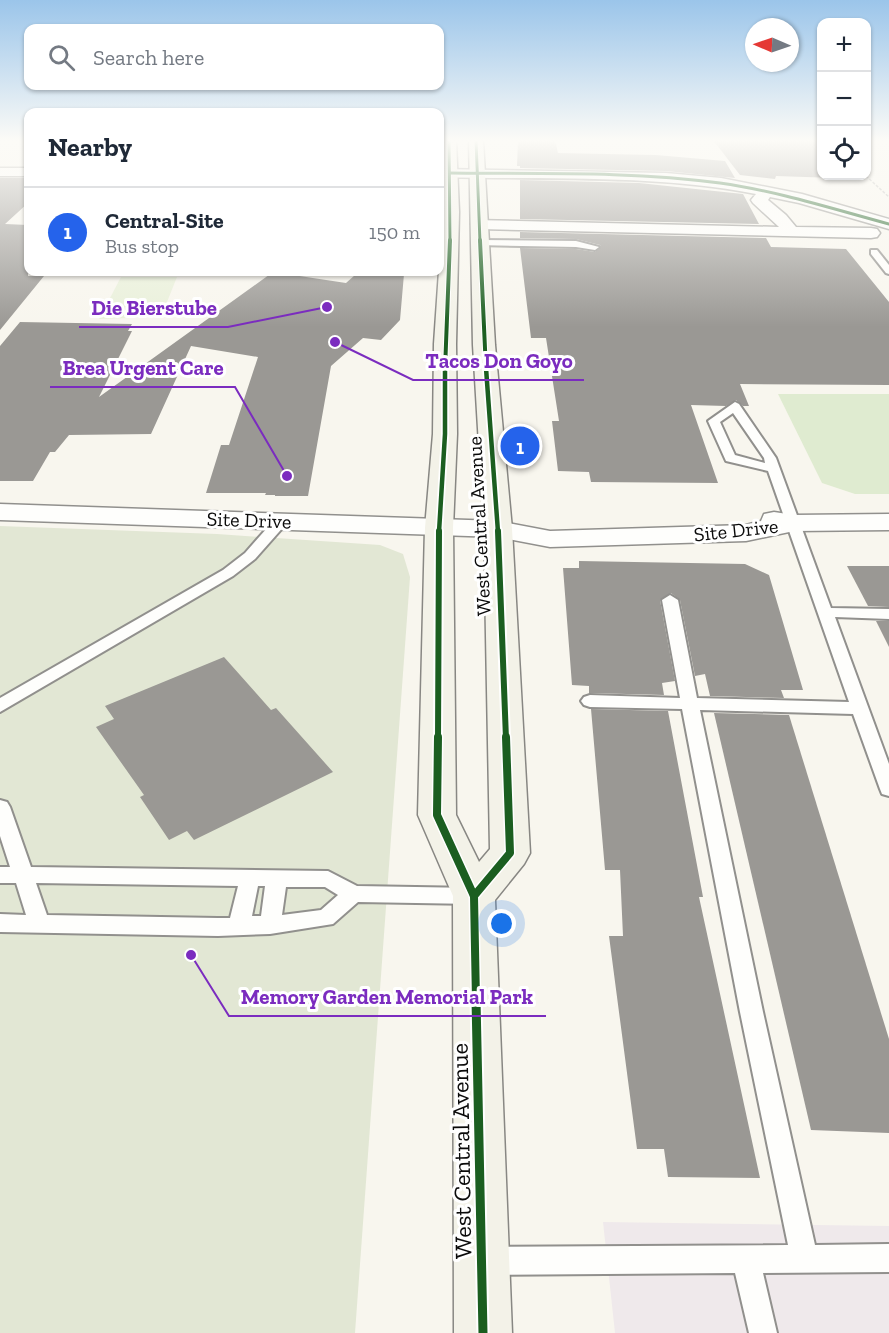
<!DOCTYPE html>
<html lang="en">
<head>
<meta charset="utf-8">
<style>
  :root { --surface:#fff; --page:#f2f2f3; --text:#1f2937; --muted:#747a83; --line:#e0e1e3; --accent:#2563eb }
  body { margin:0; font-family:"Zilla Slab",serif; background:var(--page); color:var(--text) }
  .controls { position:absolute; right:18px; top:18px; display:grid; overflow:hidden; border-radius:12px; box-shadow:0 2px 4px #0004 }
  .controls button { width:54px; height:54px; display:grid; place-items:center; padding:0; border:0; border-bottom:2px solid var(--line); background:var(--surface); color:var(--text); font:30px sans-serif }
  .compass { position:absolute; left:745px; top:18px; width:54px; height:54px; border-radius:50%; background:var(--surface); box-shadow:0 2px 4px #0004; rotate:272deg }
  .you { position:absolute; left:502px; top:924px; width:21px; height:21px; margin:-15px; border:4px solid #fff; border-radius:50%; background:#1a73e8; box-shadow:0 0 0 9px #1a73e833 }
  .badge { display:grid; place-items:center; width:39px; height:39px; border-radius:50%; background:var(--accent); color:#fff; font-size:20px; font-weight:700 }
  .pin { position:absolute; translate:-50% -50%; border:3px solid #fff; box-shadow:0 2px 6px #0006 }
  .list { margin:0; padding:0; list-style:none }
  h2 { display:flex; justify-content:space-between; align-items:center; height:78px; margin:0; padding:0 24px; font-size:26px }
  h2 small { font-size:20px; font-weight:400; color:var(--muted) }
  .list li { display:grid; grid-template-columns:39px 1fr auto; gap:18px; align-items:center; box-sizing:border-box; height:90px; padding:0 24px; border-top:2px solid var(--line) }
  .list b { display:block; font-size:22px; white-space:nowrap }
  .list p { margin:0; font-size:20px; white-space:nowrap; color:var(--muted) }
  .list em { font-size:20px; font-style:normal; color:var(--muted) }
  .icon { flex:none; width:33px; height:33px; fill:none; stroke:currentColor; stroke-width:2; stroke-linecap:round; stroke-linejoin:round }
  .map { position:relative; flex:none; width:889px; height:1333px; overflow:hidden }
  .search { position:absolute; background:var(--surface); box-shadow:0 2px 4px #0004; left:24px; top:24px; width:420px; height:66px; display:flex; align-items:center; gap:15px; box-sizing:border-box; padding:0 21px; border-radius:12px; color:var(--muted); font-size:22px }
  .panel { position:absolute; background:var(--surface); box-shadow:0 2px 4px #0004; left:24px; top:108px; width:420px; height:168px; border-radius:12px }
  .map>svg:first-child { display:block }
  .industrial { fill:#efe9eb }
  .green { fill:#dfebd0 }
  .cemetery { fill:#e2e7d4 }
  .pitch { fill:#e9f0da }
  .building { fill:#9a9894 }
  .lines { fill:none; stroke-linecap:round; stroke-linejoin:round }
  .lane-casing { stroke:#91908d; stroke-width:4 }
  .street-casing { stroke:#91908d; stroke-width:3 }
  .secondary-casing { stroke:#888783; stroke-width:3 }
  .path { stroke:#b7b6b5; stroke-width:1.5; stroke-dasharray:3 1.5; stroke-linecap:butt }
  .lane { fill:#fefefc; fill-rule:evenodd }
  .street { fill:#fefefc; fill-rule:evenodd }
  .secondary { fill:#f3f2e8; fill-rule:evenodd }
  .cycleway-far5-casing { stroke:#fff; stroke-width:4.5 }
  .cycleway-far4-casing { stroke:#fff; stroke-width:6 }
  .cycleway-far3-casing { stroke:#fff; stroke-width:8 }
  .cycleway-far2-casing { stroke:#fff; stroke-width:10 }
  .cycleway-far1-casing { stroke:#fff; stroke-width:11 }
  .cycleway-casing { stroke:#fff; stroke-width:13 }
  .cycleway-far5 { stroke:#1b5e20; stroke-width:3 }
  .cycleway-far4 { stroke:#1b5e20; stroke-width:4 }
  .cycleway-far3 { stroke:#1b5e20; stroke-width:4.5 }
  .cycleway-far2 { stroke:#1b5e20; stroke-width:6 }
  .cycleway-far1 { stroke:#1b5e20; stroke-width:8 }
  .cycleway { stroke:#1b5e20; stroke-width:9 }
  .labels { text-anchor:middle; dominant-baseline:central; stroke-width:6; stroke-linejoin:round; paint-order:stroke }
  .street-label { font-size:20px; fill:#0a0a0a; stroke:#fff }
  .near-street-label { font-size:24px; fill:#0a0a0a; stroke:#fff }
  .leader { fill:none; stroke:#7b2cbf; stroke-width:2 }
  .callout-dot { fill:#7b2cbf; stroke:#fff; stroke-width:2 }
  .callout-label { font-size:21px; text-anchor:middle; font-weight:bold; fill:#7b2cbf; stroke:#fff; stroke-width:6; stroke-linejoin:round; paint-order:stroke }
</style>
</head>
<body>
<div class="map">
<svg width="889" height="1333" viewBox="0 0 889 1333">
  <rect width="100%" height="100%" fill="#f8f6ee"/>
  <path class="industrial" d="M603,1222L889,1226V1333H615Z"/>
  <path class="green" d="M778,394H889V494H855L822,483Z"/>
  <path class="cemetery" d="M0,526L217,534L380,545L403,554L410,577L355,1333H0Z"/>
  <path class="pitch" d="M121,277H177L161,317L99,319Z"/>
  <g class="building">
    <path d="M518,140H555L558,153L656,155L725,161L735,178L666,171L520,168V166H517Z"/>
    <path d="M713,140H821L822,176H861L865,179L776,176L775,179L740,175Z"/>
    <path d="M0,178H28V203L5,224L28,225V276H44L0,330Z"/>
    <path d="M520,180L639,183L743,194L759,224L520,219Z"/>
    <path d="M520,232L766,238L771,247L846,249L889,302V385L740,384L749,406H743L736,400L726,406L691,405L718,483L591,482L589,472L558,471L552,421H559L546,338H531L520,248L576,249L595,252L601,247L600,245L576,239L520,238Z"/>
    <path d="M273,272L346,283L355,275L366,272L404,274L400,320L381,340L363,338L331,366L308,496H275V495H265L266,493H206L221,445H229L258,357L191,346L151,434L69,435L55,452H50L33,481H0V346L20,322L132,324L128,331H132L99,397Z"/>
    <path d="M579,561L745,564L769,575L803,690H781L784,698L710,696L705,674L695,676L680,600L671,593L660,600L675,681L662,683L664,695L589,693V686L572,685L563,568H579Z"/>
    <path d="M847,566H889V607L868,606Z"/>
    <path d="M876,621H889V647Z"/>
    <path d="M224,657L271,710L276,708L333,772L194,840L187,831L169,840L140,797L144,795L96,727L114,719L105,706Z"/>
    <path d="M591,709L668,711L703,897H699L760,1178L668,1177L664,1149H637L609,936H623L620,870H605Z"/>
    <path d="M714,713L789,715L889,1039V1133L811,1130Z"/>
  </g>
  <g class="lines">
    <defs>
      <g id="lane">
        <path d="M480,240L576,241L599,247L595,250L576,247L477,245V241Z"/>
        <path d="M871,250H877L889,265V274L886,273L871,254Z"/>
        <path d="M735,402L739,404L776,458L831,608L889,609V619L835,617L889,764V796L882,794L880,789L853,714L700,710L763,1012L815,1245L889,1244V1272L763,1273L777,1333H749L735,1273L488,1275L478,1271L474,1261L478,1251L488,1247L788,1245L740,1012L682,709L590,707L584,705L581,701L584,697L590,695L680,698L662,600L670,595L678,600L697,698L849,702L768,471L726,461L708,421ZM733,413L764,458L765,463L735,455L720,422Z"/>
        <path d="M281,517L288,521L286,524L255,559L233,576L0,712V698L223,570L245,553L276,518Z"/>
        <path d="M0,800L7,802L10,807L31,867L328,871L357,886L474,888L481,890L484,896L481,902L474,904L358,902L333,924L270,934L218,936L0,932V914L26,915L16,883H0V867H10L0,836ZM36,883L238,886L230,918H218L47,915ZM258,886H265L261,916H252ZM286,887H325L338,895L321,910L282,915Z"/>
      </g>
      <g id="street">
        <rect x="0" y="168" width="28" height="8"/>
        <path d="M440,169L666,173L721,178L802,194L889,219V229L799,203L770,197L768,200L786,215L796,227L871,228L877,229L880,233L877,237L871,238L479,229L471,224L473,220L779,227L753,203L751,200L756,194C655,174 543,180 440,177Z"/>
        <path d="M0,504L498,521L550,531L746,525L761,521L764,514L774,512L794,515L889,514V530L794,531L746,541L550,547L498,537L0,520Z"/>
      </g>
      <path id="secondary" d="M442,140H456L459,212L456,344L457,434L453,528L456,815L479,862L490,849L484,529L473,345L469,140H483L495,345L512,529L530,853L524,864L495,900L512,1333H454L453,896L418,815L425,528L433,434L434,344L443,212Z"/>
    </defs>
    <use href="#lane" class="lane-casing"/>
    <use href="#street" class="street-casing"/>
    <use href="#secondary" class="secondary-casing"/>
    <path class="path" d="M866,176L889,197"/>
    <use href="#lane" class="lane"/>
    <use href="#street" class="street"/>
    <use href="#secondary" class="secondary"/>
    <defs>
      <g id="cycleway-far5">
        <path d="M449,140L450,242"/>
        <path d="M476,140L480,242"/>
        <path d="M450,173C540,174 631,171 720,183C777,191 833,209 889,224"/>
      </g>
      <g id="cycleway-far4">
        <path d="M480,240L486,370"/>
        <path d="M445,370L450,240"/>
      </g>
      <g id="cycleway-far3">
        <path d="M486,368L498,532"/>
        <path d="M439,532L445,434V368"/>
      </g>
      <g id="cycleway-far2">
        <path d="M498,531L506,739"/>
        <path d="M438,739L439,531"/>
      </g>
      <g id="cycleway-far1">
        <path d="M438,737L437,815L474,896L476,1001"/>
        <path d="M474,896L510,853L506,737"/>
      </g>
      <path id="cycleway" d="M476,999L483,1333"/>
    </defs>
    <use href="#cycleway-far5" class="cycleway-far5-casing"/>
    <use href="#cycleway-far4" class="cycleway-far4-casing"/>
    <use href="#cycleway-far3" class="cycleway-far3-casing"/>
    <use href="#cycleway-far2" class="cycleway-far2-casing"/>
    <use href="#cycleway-far1" class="cycleway-far1-casing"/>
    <use href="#cycleway" class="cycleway-casing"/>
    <use href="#cycleway-far5" class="cycleway-far5"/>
    <use href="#cycleway-far4" class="cycleway-far4"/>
    <use href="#cycleway-far3" class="cycleway-far3"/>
    <use href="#cycleway-far2" class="cycleway-far2"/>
    <use href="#cycleway-far1" class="cycleway-far1"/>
    <use href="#cycleway" class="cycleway"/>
  </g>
  <linearGradient id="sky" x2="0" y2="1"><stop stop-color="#9bc5ea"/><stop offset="0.43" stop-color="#fcfbf7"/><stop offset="1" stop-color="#fcfbf7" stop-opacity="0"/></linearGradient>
  <rect width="889" height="327" fill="url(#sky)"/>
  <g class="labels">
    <g class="street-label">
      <text transform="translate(249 520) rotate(2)">Site Drive</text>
      <text transform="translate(479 526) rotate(-93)">West Central Avenue</text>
      <text transform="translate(736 530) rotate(-6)">Site Drive</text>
    </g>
    <g class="near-street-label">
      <text transform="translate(461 1151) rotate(-91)">West Central Avenue</text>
    </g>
  </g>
  <path class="leader" d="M327 307L228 327H79M335 342L413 380H584M287 476L235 387H50M191 955L229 1016H546"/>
  <g class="callout-dot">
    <circle cx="327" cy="307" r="6"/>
    <circle cx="335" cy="342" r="6"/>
    <circle cx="287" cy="476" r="6"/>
    <circle cx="191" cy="955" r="6"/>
  </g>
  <g class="callout-label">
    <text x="154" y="315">Die Bierstube</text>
    <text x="499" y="368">Tacos Don Goyo</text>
    <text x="143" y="375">Brea Urgent Care</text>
    <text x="387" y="1004">Memory Garden Memorial Park</text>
  </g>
</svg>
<div class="controls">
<button>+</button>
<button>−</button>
<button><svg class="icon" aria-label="locate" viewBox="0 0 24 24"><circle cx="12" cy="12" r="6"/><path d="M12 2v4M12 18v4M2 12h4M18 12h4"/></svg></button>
</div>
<svg class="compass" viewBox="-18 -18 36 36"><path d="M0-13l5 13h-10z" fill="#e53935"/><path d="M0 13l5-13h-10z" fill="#747a83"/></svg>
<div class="you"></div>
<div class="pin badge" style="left:520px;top:446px">1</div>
<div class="search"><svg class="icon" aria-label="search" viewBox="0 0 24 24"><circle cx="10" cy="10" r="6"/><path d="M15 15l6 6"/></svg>Search here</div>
<section class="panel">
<h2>Nearby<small></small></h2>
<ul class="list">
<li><span class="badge">1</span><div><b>Central-Site</b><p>Bus stop</p></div><em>150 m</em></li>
</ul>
</section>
</div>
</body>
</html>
